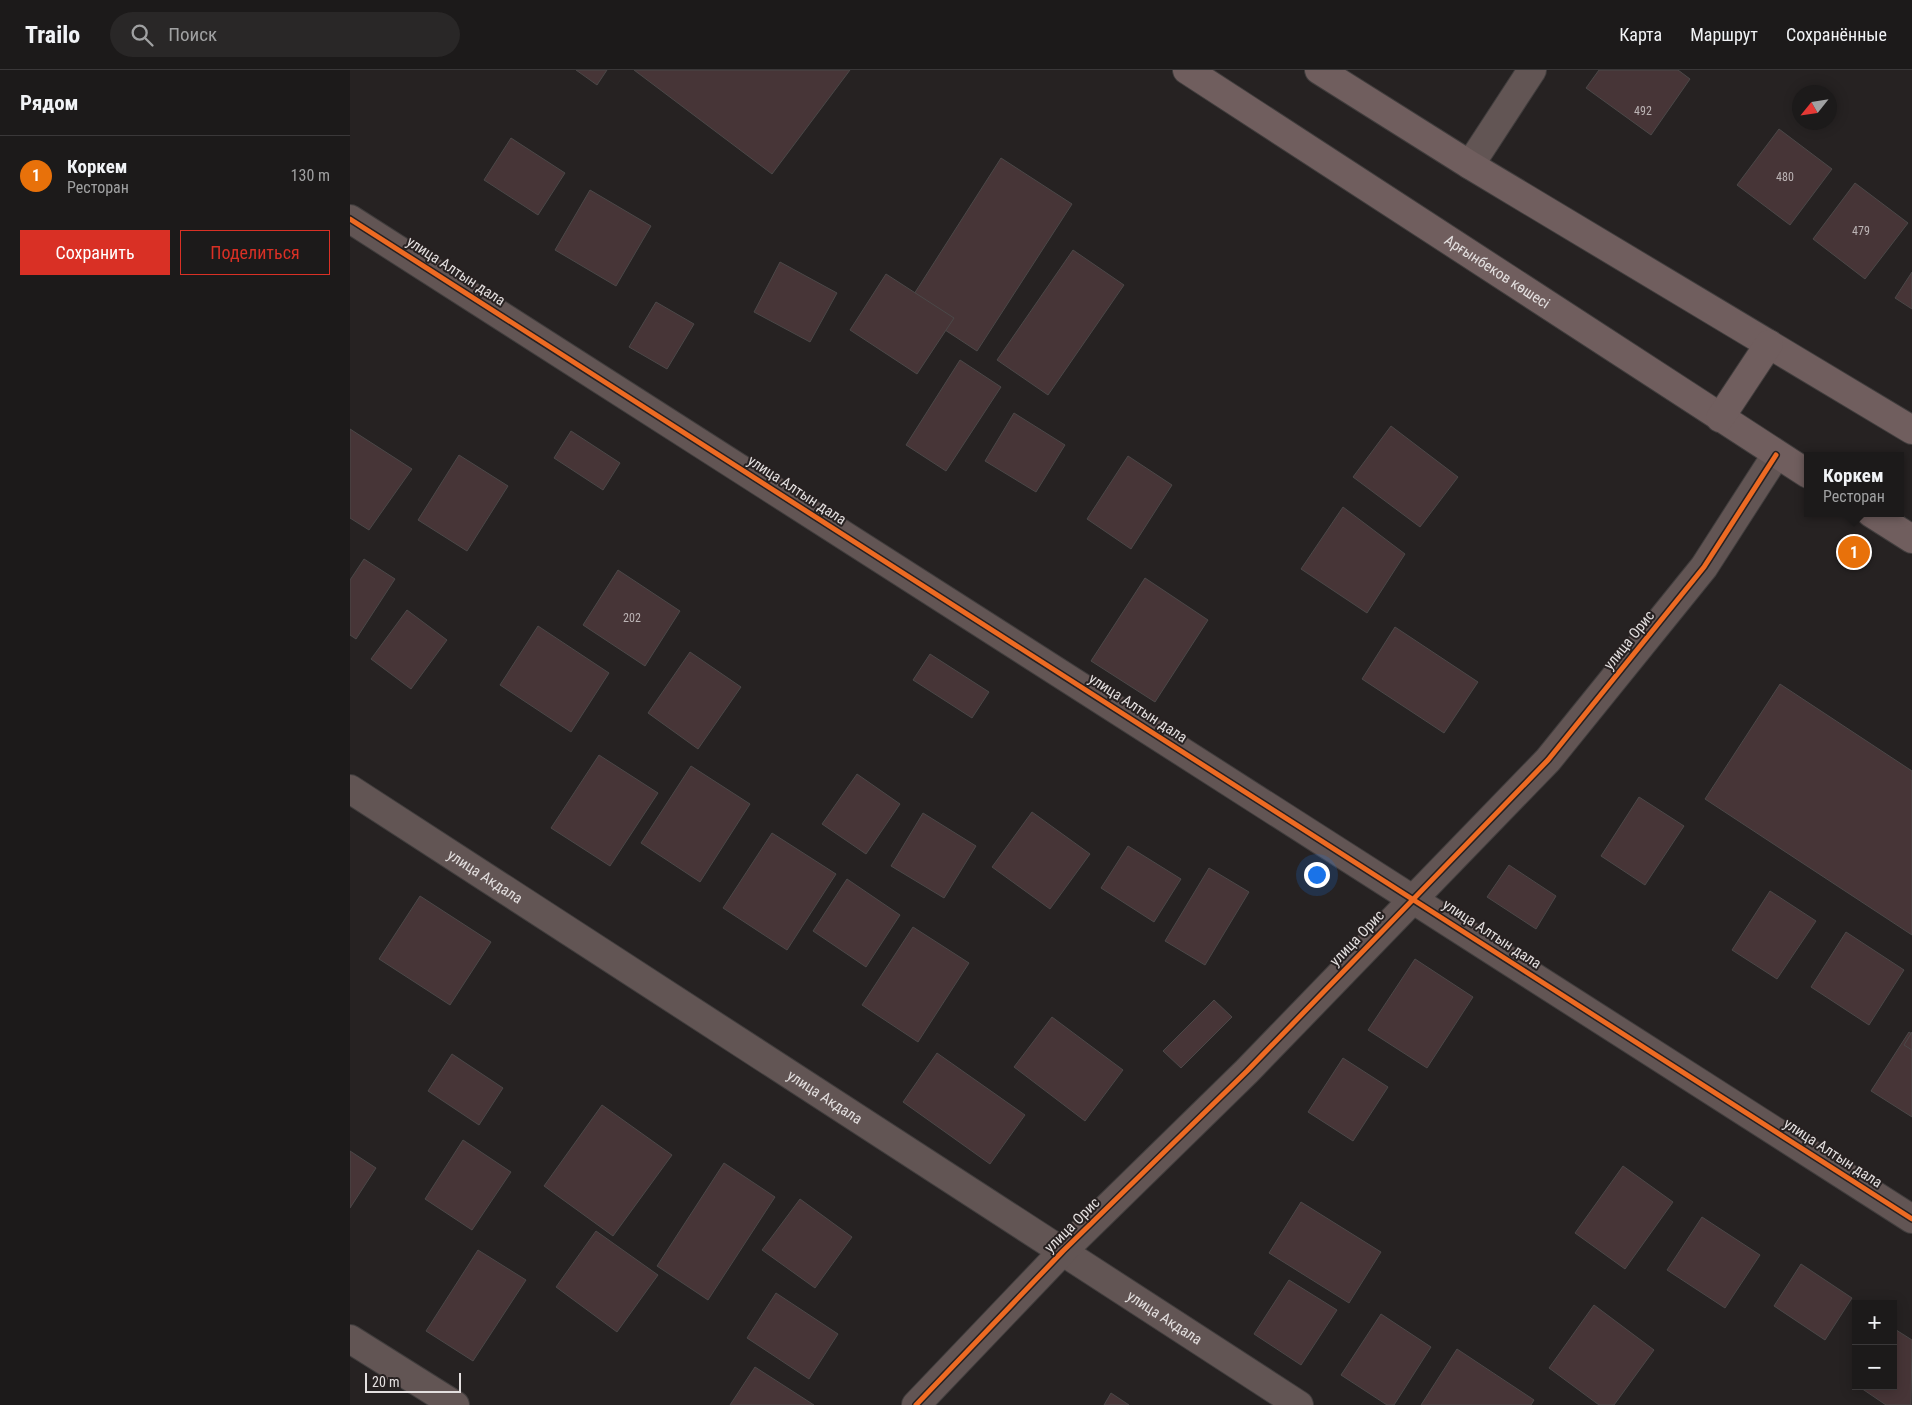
<!DOCTYPE html>
<html lang="ru">
<head>
<meta charset="utf-8">
<style>
  :root { --surface:#1c1a1a; --page:#292727; --text:#f1f3f6; --muted:#a0a1a2; --line:#3a3839; --accent:#d93025 }
  body { margin:0; font-family:"Roboto Condensed",sans-serif; background:var(--page); color:var(--text) }
  .controls { position:absolute; right:15px; bottom:15px; display:grid; overflow:hidden; border-radius:0px; box-shadow:0 2px 12px #0003 }
  .controls button { width:45px; height:45px; display:grid; place-items:center; padding:0; border:0; border-bottom:1px solid var(--line); background:var(--surface); color:var(--text); font:25px sans-serif }
  .compass { position:absolute; left:1442px; top:15px; width:45px; height:45px; border-radius:50%; background:var(--surface); box-shadow:0 2px 12px #0003; rotate:240deg }
  .scale { position:absolute; left:15px; bottom:12px; width:96px; box-sizing:border-box; padding-left:5px; border:2px solid #e3dfdf; border-top:0; font-size:14px; line-height:18px; white-space:nowrap; color:#e3dfdf; -webkit-text-stroke:4px #272121; paint-order:stroke }
  .you { position:absolute; left:966px; top:804px; width:18px; height:18px; margin:-12px; border:4px solid #fff; border-radius:50%; background:#1a73e8; box-shadow:0 0 0 8px #1a73e833 }
  .badge { display:grid; place-items:center; width:32px; height:32px; border-radius:50%; background:var(--accent); color:#fff; font-size:16px; font-weight:700 }
  .pin { position:absolute; translate:-50% -50%; border:2px solid #fff; box-shadow:0 1px 5px #0006 }
  .popup { position:absolute; left:1454px; top:382px; width:100px; height:65px; box-sizing:border-box; display:grid; place-content:center; border-radius:0px; background:var(--surface); filter:drop-shadow(0 1px 4px #0005); font-size:16px; white-space:nowrap; color:var(--muted) }
  .popup b { font-size:19px; color:var(--text) }
  .popup::after { content:''; position:absolute; left:50%; top:100%; margin-left:-10px; border:10px solid transparent; border-top-color:var(--surface) }
  .list { margin:0; padding:0; list-style:none }
  h2 { display:flex; justify-content:space-between; align-items:center; height:65px; margin:0; padding:0 20px; font-size:21px }
  h2 small { font-size:16px; font-weight:400; color:var(--muted) }
  .list li { display:grid; grid-template-columns:32px 1fr auto; gap:15px; align-items:center; box-sizing:border-box; height:80px; padding:0 20px; border-top:1px solid var(--line) }
  .list b { display:block; font-size:19px; white-space:nowrap }
  .list p { margin:0; font-size:16px; white-space:nowrap; color:var(--muted) }
  .list em { font-size:16px; font-style:normal; color:var(--muted) }
  .actions { display:flex; gap:10px; padding:15px 20px }
  .actions a { flex:1; padding:11px 0; border:1px solid var(--accent); border-radius:0px; text-align:center; font-size:18px; color:var(--accent) }
  .actions .main { background:var(--accent); color:#fff }
  .icon { flex:none; width:28px; height:28px; fill:none; stroke:currentColor; stroke-width:2; stroke-linecap:round; stroke-linejoin:round }
  .map { position:relative; flex:none; width:1562px; height:1335px; overflow:hidden }
  header { display:flex; align-items:center; gap:30px; box-sizing:border-box; height:70px; padding:0 25px; background:var(--surface); border-bottom:1px solid var(--line) }
  header strong { font-size:24px }
  nav { display:flex; gap:28px; margin-inline-start:auto; font-size:18px }
  .search { width:350px; height:45px; background:var(--page); display:flex; align-items:center; gap:12px; box-sizing:border-box; padding:0 18px; border-radius:28px; color:var(--muted); font-size:19px }
  main { display:flex }
  aside { flex:1; background:var(--surface) }
  .map>svg:first-child { display:block }
  .building { fill:#473537; stroke:#4b4848 }
  .lines { fill:none; stroke-linecap:round; stroke-linejoin:round }
  .minor-casing { stroke:#403d3d; stroke-width:30 }
  .major-casing { stroke:#403d3d; stroke-width:30 }
  .minor { stroke:#625554; stroke-width:28 }
  .major { stroke:#705e5e; stroke-width:28 }
  .cycleway-casing { stroke:#272121; stroke-width:8 }
  .cycleway { stroke:#ed6a23; stroke-width:5 }
  .labels { text-anchor:middle; dominant-baseline:central; stroke-width:4; stroke-linejoin:round; paint-order:stroke }
  .number-label { font-size:12px; fill:#bcb4b5 }
  .street-label { font-size:15px; fill:#e3dfdf; stroke:#272121 }
</style>
</head>
<body>
<header>
<strong>Trailo</strong>
<div class="search"><svg class="icon" aria-label="search" viewBox="0 0 24 24"><circle cx="10" cy="10" r="6"/><path d="M15 15l6 6"/></svg>Поиск</div>
<nav><a>Карта</a><a>Маршрут</a><a>Сохранённые</a></nav>
</header>
<main>
<aside>
<h2>Рядом<small></small></h2>
<ul class="list">
<li><span class="badge" style="background:#e8710a">1</span><div><b>Коркем</b><p>Ресторан</p></div><em>130 m</em></li>
</ul>
<div class="actions"><a class="main">Сохранить</a><a>Поделиться</a></div>
</aside>
<div class="map">
<svg width="1562" height="1335" viewBox="0 0 1562 1335">
  <rect width="100%" height="100%" fill="#262222"/>
  <g class="building">
    <path d="M226,0H257L247,15Z"/>
    <path d="M284,0H500L422,104Z"/>
    <path d="M1249,0H1328L1340,9L1301,65L1236,18Z"/>
    <path d="M1429,59L1482,99L1440,155L1387,115Z"/>
    <path d="M161,68L215,103L188,145L134,110Z"/>
    <path d="M651,88L722,134L627,281L557,235Z"/>
    <path d="M1505,113L1558,153L1515,209L1463,169Z"/>
    <path d="M240,120L301,156L266,216L205,180Z"/>
    <path d="M723,180L774,215L698,325L647,290Z"/>
    <path d="M430,192L487,223L460,272L404,242Z"/>
    <path d="M1562,202V239L1545,228Z"/>
    <path d="M536,204L604,248L567,304L500,260Z"/>
    <path d="M306,232L344,254L317,299L279,277Z"/>
    <path d="M610,290L651,317L596,401L556,375Z"/>
    <path d="M664,343L715,375L686,422L635,391Z"/>
    <path d="M1041,356L1108,407L1070,457L1003,407Z"/>
    <path d="M0,359L62,399L19,460L0,448Z"/>
    <path d="M221,361L270,393L253,420L204,388Z"/>
    <path d="M109,385L158,416L117,481L68,450Z"/>
    <path d="M778,386L822,415L781,479L737,449Z"/>
    <path d="M993,437L1055,484L1017,543L951,499Z"/>
    <path d="M14,489L45,509L6,569L0,565V510Z"/>
    <path d="M268,500L330,541L295,596L233,555Z"/>
    <path d="M795,508L858,550L805,632L741,591Z"/>
    <path d="M57,540L97,570L61,619L21,589Z"/>
    <path d="M188,556L259,603L221,662L150,615Z"/>
    <path d="M1045,557L1128,612L1094,663L1012,609Z"/>
    <path d="M340,582L391,617L348,679L298,643Z"/>
    <path d="M580,584L639,622L622,648L563,610Z"/>
    <path d="M1430,614L1562,701V865L1355,729Z"/>
    <path d="M249,685L308,723L260,796L201,758Z"/>
    <path d="M341,696L400,734L350,812L291,773Z"/>
    <path d="M507,704L550,734L516,784L472,754Z"/>
    <path d="M1289,727L1334,756L1295,815L1251,786Z"/>
    <path d="M682,742L740,784L700,839L642,797Z"/>
    <path d="M573,743L626,776L594,828L541,796Z"/>
    <path d="M422,763L486,804L437,880L373,838Z"/>
    <path d="M778,776L831,809L804,852L751,818Z"/>
    <path d="M1159,795L1206,826L1186,859L1137,827Z"/>
    <path d="M859,798L899,822L855,895L815,871Z"/>
    <path d="M497,809L550,845L516,897L463,861Z"/>
    <path d="M1420,821L1466,851L1427,909L1382,880Z"/>
    <path d="M70,826L141,872L100,935L29,889Z"/>
    <path d="M563,857L619,893L568,972L512,935Z"/>
    <path d="M1496,862L1554,900L1519,955L1461,917Z"/>
    <path d="M1065,889L1123,927L1077,998L1018,960Z"/>
    <path d="M864,930L882,947L831,998L813,981Z"/>
    <path d="M702,947L773,1000L735,1051L664,997Z"/>
    <path d="M1559,962L1562,964V1047L1521,1021Z"/>
    <path d="M1562,962V980L1554,975Z"/>
    <path d="M587,983L675,1045L640,1094L553,1032Z"/>
    <path d="M102,984L153,1018L129,1055L78,1021Z"/>
    <path d="M993,988L1038,1017L1003,1071L958,1042Z"/>
    <path d="M252,1035L322,1085L263,1166L194,1116Z"/>
    <path d="M113,1070L161,1102L122,1160L75,1129Z"/>
    <path d="M0,1081L26,1098L0,1138Z"/>
    <path d="M374,1093L425,1127L358,1230L307,1196Z"/>
    <path d="M1273,1096L1323,1132L1275,1199L1225,1163Z"/>
    <path d="M450,1129L502,1167L465,1218L412,1180Z"/>
    <path d="M951,1132L1031,1182L999,1233L919,1183Z"/>
    <path d="M1352,1147L1410,1185L1375,1238L1317,1200Z"/>
    <path d="M246,1161L308,1205L267,1262L206,1217Z"/>
    <path d="M128,1180L176,1210L123,1291L76,1261Z"/>
    <path d="M1451,1194L1502,1228L1475,1270L1424,1236Z"/>
    <path d="M939,1210L987,1240L951,1295L904,1264Z"/>
    <path d="M426,1223L488,1264L459,1309L397,1268Z"/>
    <path d="M1244,1235L1304,1280L1264,1335H1249L1199,1298Z"/>
    <path d="M1031,1244L1081,1277L1044,1335H1037L991,1305Z"/>
    <path d="M1543,1258L1562,1270L1561,1335H1536L1508,1316H1543Z"/>
    <path d="M1107,1279L1184,1330L1181,1335H1071Z"/>
    <path d="M405,1297L464,1335H380Z"/>
    <path d="M761,1323L779,1335H754Z"/>
  </g>
  <g class="lines">
    <defs>
      <g id="minor">
        <path d="M1120,95L1182,0"/>
        <path d="M0,149L1562,1149"/>
        <path id="s1" d="M0,719L949,1335"/>
        <path d="M0,1269L105,1335"/>
        <path d="M566,1335L713,1181L897,1001L1198,690L1354,497L1426,385"/>
      </g>
      <g id="major">
        <path id="s2" d="M837,0L1458,404"/>
        <path d="M969,0L1120,95L1562,360"/>
        <path d="M1370,348L1419,274"/>
        <path d="M1521,443L1562,469"/>
      </g>
    </defs>
    <use href="#minor" class="minor-casing"/>
    <use href="#major" class="major-casing"/>
    <use href="#minor" class="minor"/>
    <use href="#major" class="major"/>
    <defs>
      <g id="cycleway">
        <path d="M0,149L1562,1149"/>
        <path d="M566,1335L713,1181L897,1001L1198,690L1354,497L1426,385"/>
      </g>
    </defs>
    <use href="#cycleway" class="cycleway-casing"/>
    <use href="#cycleway" class="cycleway"/>
  </g>
  <g class="labels">
    <g class="number-label">
      <text x="1293" y="41">492</text>
      <text x="1435" y="107">480</text>
      <text x="1511" y="161">479</text>
      <text x="282" y="548">202</text>
    </g>
    <g class="street-label">
      <text transform="translate(106 201) rotate(33)">улица Алтын дала</text>
      <text stroke="none"><textPath href="#s2" startOffset="370">Арғынбеков көшесі</textPath></text>
      <text transform="translate(447 420) rotate(33)">улица Алтын дала</text>
      <text transform="translate(1279 570) rotate(-51)">улица Орис</text>
      <text transform="translate(788 638) rotate(33)">улица Алтын дала</text>
      <text stroke="none"><textPath href="#s1" startOffset="161">улица Акдала</textPath></text>
      <text transform="translate(1142 864) rotate(33)">улица Алтын дала</text>
      <text transform="translate(1007 868) rotate(-46)">улица Орис</text>
      <text stroke="none"><textPath href="#s1" startOffset="566">улица Акдала</textPath></text>
      <text transform="translate(1483 1083) rotate(33)">улица Алтын дала</text>
      <text transform="translate(722 1155) rotate(-45)">улица Орис</text>
      <text stroke="none"><textPath href="#s1" startOffset="971">улица Акдала</textPath></text>
    </g>
  </g>
</svg>
<div class="controls">
<button>+</button>
<button>−</button>
</div>
<svg class="compass" viewBox="-18 -18 36 36"><path d="M0-13l5 13h-10z" fill="#e53935"/><path d="M0 13l5-13h-10z" fill="#a0a1a2"/></svg>
<div class="scale">20 m</div>
<div class="you"></div>
<div class="pin badge" style="left:1504px;top:482px;background:#e8710a">1</div>
<div class="popup"><b>Коркем</b>Ресторан</div>
</div>
</main>
</body>
</html>
